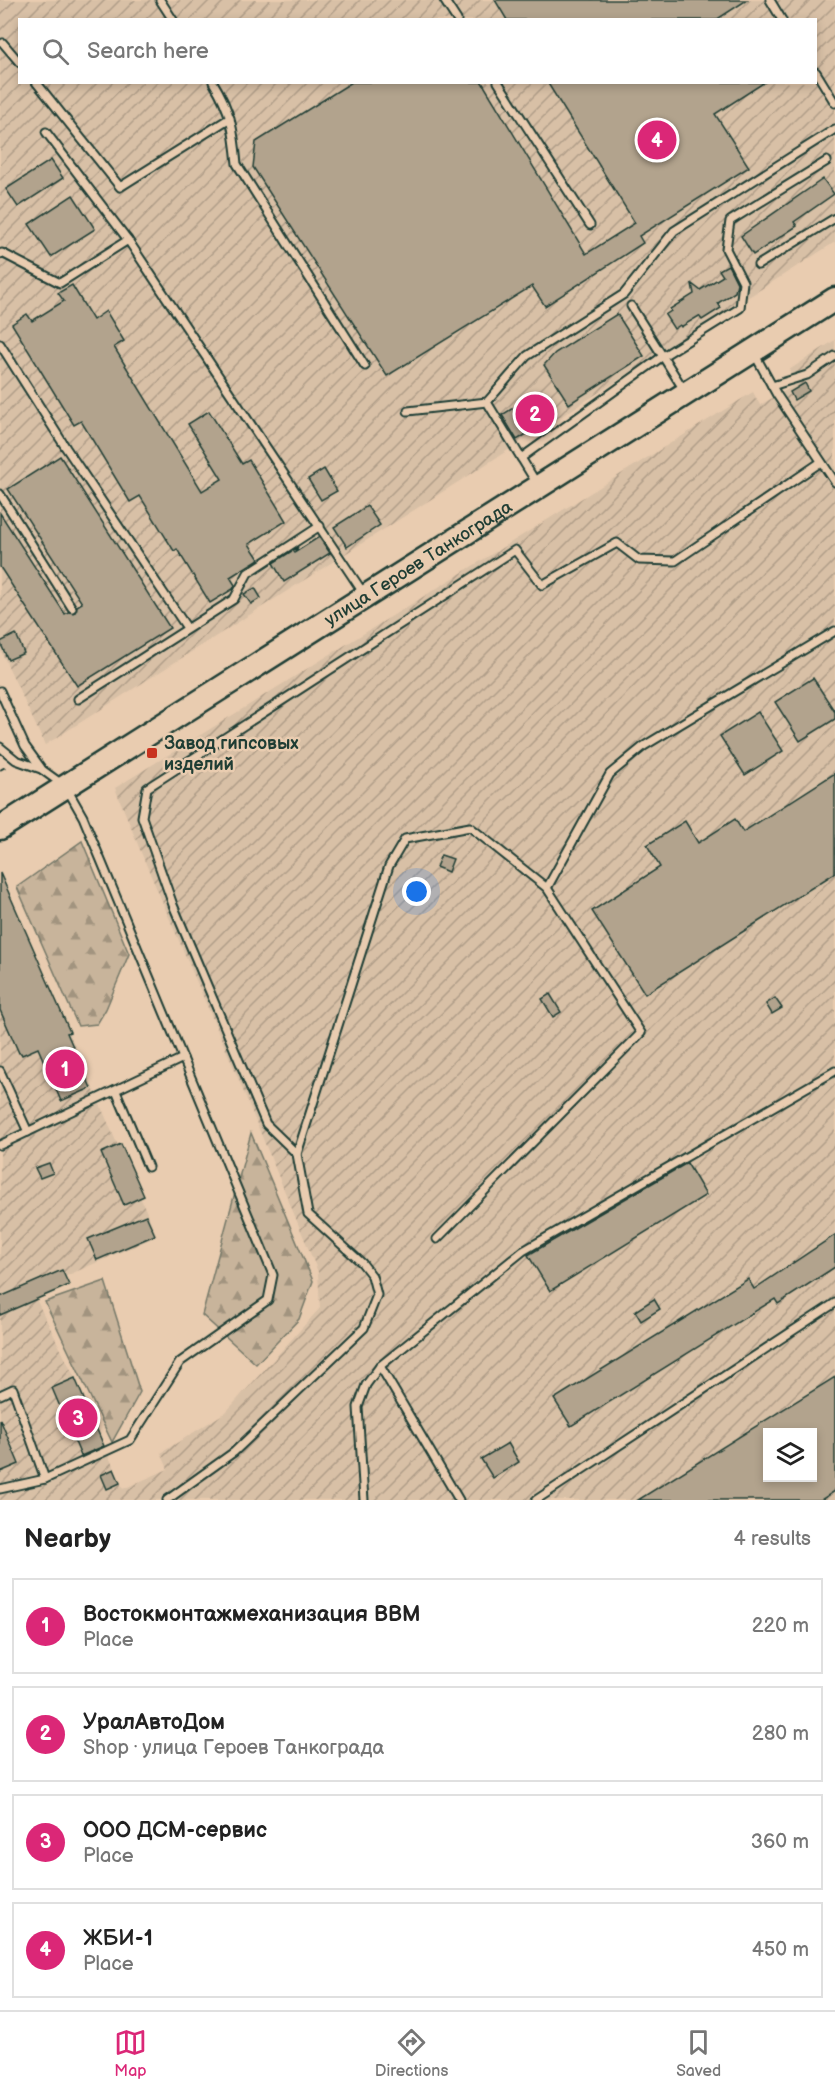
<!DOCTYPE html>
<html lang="en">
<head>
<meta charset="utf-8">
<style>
  :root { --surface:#fff; --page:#f6f6f6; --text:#222; --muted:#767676; --line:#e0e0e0; --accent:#db2777 }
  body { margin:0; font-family:"Balsamiq Sans",sans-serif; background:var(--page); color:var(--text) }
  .controls { position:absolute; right:18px; bottom:18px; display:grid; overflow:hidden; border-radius:0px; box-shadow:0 3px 9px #0003 }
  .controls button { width:54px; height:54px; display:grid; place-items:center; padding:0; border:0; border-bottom:2px solid var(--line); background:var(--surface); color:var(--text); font:30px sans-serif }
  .you { position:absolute; left:417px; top:892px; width:21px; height:21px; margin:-15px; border:4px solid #fff; border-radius:50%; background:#1a73e8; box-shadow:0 0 0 9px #1a73e833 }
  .badge { display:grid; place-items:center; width:39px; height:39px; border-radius:50%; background:var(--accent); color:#fff; font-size:20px; font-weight:700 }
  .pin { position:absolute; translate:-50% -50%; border:3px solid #fff; box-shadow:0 2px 6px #0006 }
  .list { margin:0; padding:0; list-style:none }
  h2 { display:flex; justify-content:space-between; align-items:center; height:78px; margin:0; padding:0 24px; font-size:26px }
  h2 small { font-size:20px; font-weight:400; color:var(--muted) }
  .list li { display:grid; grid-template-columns:39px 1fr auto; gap:18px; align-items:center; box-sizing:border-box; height:96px; margin:0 12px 12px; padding:0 12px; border:2px solid var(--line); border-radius:0px }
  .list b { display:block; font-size:22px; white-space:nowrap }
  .list p { margin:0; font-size:20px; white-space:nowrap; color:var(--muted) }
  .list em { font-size:20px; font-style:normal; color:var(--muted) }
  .icon { flex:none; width:33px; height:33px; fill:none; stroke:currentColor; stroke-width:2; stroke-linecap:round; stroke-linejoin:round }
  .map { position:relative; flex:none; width:835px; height:1500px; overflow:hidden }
  .search { position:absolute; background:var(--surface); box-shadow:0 3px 9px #0003; left:18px; right:18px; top:18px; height:66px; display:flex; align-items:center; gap:15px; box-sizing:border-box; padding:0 21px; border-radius:0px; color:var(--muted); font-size:22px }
  .sheet { height:510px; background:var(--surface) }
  nav { display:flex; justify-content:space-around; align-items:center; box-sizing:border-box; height:84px; border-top:2px solid var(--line); background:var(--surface); font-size:16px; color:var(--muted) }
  nav a { display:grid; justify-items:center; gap:3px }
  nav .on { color:var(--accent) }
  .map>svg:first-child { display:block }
  .industrial { fill:url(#industrial-furrows); fill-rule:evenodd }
  .forest { fill:url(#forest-firs); stroke:#747868; stroke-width:1.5 }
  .building { fill:#b2a38d; stroke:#1f3d34; stroke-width:1.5; fill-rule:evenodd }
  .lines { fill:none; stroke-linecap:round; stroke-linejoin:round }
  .lane-casing { stroke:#1f3d34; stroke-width:11 }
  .primary-casing { stroke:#1f3d34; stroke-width:27 }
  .path { stroke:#1f3d34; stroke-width:2; stroke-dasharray:6 4.5; stroke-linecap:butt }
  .lane { stroke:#e9ccb0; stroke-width:7 }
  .primary { stroke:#e9ccb0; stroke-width:22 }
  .poi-dot { fill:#c8321e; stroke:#e9ccb0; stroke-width:2 }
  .labels { text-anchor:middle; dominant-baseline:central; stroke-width:5; stroke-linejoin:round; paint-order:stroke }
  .street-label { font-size:18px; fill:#1f3d34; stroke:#e9ccb0 }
  .poi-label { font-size:18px; font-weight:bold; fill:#1f3d34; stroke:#e9ccb0; text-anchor:start }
</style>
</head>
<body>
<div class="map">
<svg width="835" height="1500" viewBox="0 0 835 1500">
  <defs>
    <pattern id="industrial-furrows" width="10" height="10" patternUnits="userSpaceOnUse" patternTransform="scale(1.5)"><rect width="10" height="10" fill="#d8c0a6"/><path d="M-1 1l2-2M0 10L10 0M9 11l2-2" fill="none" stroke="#af9d88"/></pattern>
    <pattern id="forest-firs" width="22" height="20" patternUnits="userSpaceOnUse" patternTransform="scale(1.5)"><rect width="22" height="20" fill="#c8b49b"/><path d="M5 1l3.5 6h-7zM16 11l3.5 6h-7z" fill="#a2947f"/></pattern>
  </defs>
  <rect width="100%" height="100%" fill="#e9ccb0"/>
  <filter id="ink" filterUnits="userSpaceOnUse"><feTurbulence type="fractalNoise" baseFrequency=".0167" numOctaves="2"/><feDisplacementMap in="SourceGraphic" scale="12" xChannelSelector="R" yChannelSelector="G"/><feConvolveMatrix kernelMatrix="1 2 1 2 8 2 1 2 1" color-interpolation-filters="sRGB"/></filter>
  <g filter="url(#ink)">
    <g class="industrial">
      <path d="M0,0H835V242L45,745L0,649ZM20,20H816V82H20Z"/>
      <path d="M835,340V1500H0V873L157,1236L32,1291L75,1378L123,1489L168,1469L161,1453L226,1412L320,1308L318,1272L233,1066L143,857L115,788L753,392L760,405L797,384L789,370ZM768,1432H812V1478H768Z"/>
    </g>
    <g class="forest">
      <path d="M82,841L129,954L106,1009L97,1024L78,1026L17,887Z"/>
      <path d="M251,1133L313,1281L299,1319L256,1364L202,1315Z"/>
      <path d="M105,1281L140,1392L112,1442L45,1302Z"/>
    </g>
    <g class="building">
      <path d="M495,0H747L716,20H507Z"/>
      <path d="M352,82H482L586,254L635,223L547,82H765L715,114L749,167L639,236L643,243L545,306L532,286L387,376L253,167L256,142Z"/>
      <path d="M51,160L63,178L18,207L6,189Z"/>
      <path d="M823,179L834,194L794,222L797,226L753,255L741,236Z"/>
      <path d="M73,195L95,229L51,257L29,224Z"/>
      <path d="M728,265L737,283L735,292L718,303L721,308L702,320L699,316L681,327L680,325L674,329L665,315L671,311L670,309L694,294L692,284L700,290L723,276L719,270Z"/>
      <path d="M72,285L93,320L106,311L124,341L114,347L202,491L222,479L188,424L209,411L242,464L249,460L286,521L249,544L259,559L230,577L235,585L233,589L210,603L177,549L174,551L140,496L130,502L81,421L74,425L12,324L27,314L32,321L64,301L58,293Z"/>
      <path d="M617,314L644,356L569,404L544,365L555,353Z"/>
      <path d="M805,383L809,391L794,400L790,392Z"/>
      <path d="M537,393L553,418L517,440L502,415Z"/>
      <path d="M60,456L170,628L77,686L0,567V513L65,614L68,612H75L77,606L82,603L8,489Z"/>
      <path d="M324,469L337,491L321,500L308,479Z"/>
      <path d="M367,506L380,525L347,547L334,527Z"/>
      <path d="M319,537L330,553L284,582L273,563L298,547L294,553Z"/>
      <path d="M255,588L261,598L251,604L244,594Z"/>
      <path d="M16,634L24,653L8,660L0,642Z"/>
      <path d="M813,678L835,712V719L800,741L775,702Z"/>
      <path d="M758,712L783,751L745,775L720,736Z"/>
      <path d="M835,773V873L645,994L592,911L660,867L647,845L685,821L698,843L735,819L743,832Z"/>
      <path d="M441,855L453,859L448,872L436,867Z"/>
      <path d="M0,873L70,1032L67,1033L91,1088L61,1101L38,1048L22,1055L21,1053H19L0,1010Z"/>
      <path d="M550,994L561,1012L553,1017L542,999Z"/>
      <path d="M775,998L782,1008L772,1014L766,1004Z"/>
      <path d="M121,1144L144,1196L124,1205L101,1153Z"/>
      <path d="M49,1163L53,1173L40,1178L35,1168Z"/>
      <path d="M687,1163L706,1195L550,1291L528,1255Z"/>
      <path d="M146,1215L155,1235L97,1260L88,1239Z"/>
      <path d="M835,1235V1267L778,1304L775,1299L571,1426L554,1399L748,1279L754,1289Z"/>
      <path d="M62,1270L69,1285L0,1315V1297Z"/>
      <path d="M654,1299L660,1309L641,1321L635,1311Z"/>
      <path d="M835,1377V1491L821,1500H638ZM768,1432H813V1478H768Z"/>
      <path d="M75,1378L104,1446L81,1456L52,1388Z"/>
      <path d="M0,1419L19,1464L0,1472Z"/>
      <path d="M508,1443L519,1462L493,1478L481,1459Z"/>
      <path d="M114,1469L120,1483L107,1489L101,1475Z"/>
    </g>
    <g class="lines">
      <defs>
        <g id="lane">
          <path d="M160,0L173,20"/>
          <path d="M444,0L457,20"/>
          <path d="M770,0L782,20"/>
          <path d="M3,43L20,63"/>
          <path d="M816,72L835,103"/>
          <path d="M36,82L120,187L230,118"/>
          <path d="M213,82C231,111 234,131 237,164L365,366"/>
          <path d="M498,82L590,225"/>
          <path d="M46,132L128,240"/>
          <path d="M0,254L2,253L60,283L128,240L364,594"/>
          <path d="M758,265L835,218"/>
          <path d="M631,306L684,390"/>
          <path d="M0,344L66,448L187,628"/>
          <path d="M755,355L777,395L835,482"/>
          <path d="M772,386L807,375L835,356"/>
          <path d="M487,402L537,484"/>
          <path d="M408,411L487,402L527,356L624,294L674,231L835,129"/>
          <path d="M521,458L663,356L740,308L743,282L726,249L730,221L827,161"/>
          <path d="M0,494L72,608"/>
          <path d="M0,691L25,746L41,768"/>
          <path d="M78,699L234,599L248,573L320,526"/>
          <path d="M0,747L16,760L41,769L66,787L83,817L183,1058L0,1145"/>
          <path d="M547,888L610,774L644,746L835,631"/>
          <path d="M0,1071L28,1132"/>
          <path d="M116,1091L148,1167"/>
          <path d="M297,1154L389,866L405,839L470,827L547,888L641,1033L437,1239"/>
          <path d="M380,1366L459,1500"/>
          <path d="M0,1395L13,1389L45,1479"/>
          <path d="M0,1489L45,1479L130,1440L180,1362L268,1300L273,1275L183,1058"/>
          <path d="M167,1500L234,1452L364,1328L377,1295L372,1276L362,1263L308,1214L297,1154L266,1124L173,905L142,817L147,788L515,550L542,585L617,543L639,560L675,561L821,462"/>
          <path d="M364,1500L358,1407L366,1385L380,1366L523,1251L835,1071"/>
          <path d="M536,1500L835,1303"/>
        </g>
        <g id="primary">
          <path id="s1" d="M0,828L835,299"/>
        </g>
      </defs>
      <use href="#lane" class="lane-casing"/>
      <use href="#primary" class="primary-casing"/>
      <path class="path" d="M0,770L9,765"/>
      <use href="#lane" class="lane"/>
      <use href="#primary" class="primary"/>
    </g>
  </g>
  <rect class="poi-dot" x="146" y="747" width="12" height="12" rx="3"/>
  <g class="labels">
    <g class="street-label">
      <text stroke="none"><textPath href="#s1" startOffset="495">улица Героев Танкограда</textPath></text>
    </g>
    <g class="poi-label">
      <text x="164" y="743">Завод гипсовых<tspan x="164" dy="21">изделий</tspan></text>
    </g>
  </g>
</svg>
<div class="controls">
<button><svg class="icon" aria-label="layers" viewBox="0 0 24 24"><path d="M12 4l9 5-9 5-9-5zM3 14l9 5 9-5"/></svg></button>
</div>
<div class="you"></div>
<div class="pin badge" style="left:65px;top:1069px">1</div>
<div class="pin badge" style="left:535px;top:414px">2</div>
<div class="pin badge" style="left:78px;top:1418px">3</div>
<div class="pin badge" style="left:657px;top:140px">4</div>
<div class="search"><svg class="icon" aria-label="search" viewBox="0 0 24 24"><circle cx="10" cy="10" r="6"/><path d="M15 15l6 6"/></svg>Search here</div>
</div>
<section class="sheet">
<h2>Nearby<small>4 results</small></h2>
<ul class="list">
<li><span class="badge">1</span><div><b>Востокмонтажмеханизация ВВМ</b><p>Place</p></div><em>220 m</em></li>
<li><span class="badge">2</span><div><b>УралАвтоДом</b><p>Shop · улица Героев Танкограда</p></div><em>280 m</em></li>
<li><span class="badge">3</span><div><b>ООО ДСМ-сервис</b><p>Place</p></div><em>360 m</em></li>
<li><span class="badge">4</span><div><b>ЖБИ-1</b><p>Place</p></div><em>450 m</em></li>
</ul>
</section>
<nav>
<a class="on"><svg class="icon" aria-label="map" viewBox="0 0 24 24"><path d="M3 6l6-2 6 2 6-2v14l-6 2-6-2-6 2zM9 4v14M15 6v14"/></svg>Map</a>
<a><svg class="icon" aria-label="directions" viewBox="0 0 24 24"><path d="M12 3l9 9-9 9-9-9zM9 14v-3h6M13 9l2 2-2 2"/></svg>Directions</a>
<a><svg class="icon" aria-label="saved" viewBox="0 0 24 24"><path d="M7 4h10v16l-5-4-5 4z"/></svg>Saved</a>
</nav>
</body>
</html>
